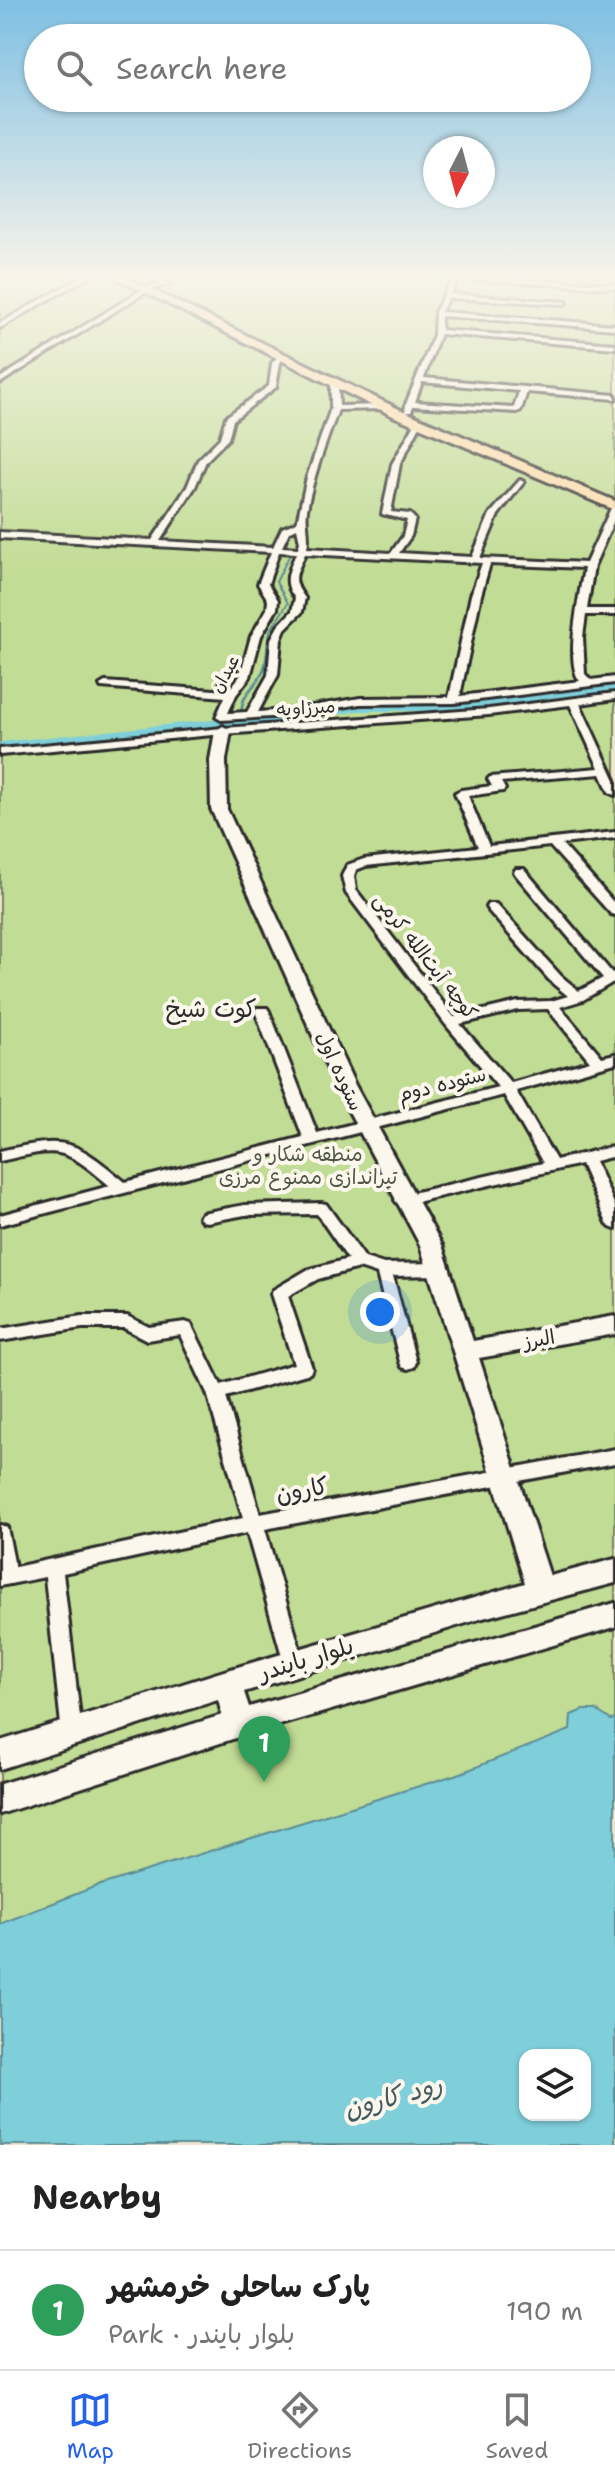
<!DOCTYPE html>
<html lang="en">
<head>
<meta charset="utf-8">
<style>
  :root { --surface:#fff; --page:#f2f2f2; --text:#222; --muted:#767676; --line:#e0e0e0; --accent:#2563eb }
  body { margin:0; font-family:"Shantell Sans","Playpen Sans Arabic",sans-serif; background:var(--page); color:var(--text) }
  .controls { position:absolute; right:24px; bottom:24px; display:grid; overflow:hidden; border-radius:16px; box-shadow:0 2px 6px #0004 }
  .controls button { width:72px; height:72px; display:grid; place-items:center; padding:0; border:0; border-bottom:2px solid var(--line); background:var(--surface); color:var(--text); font:40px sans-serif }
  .compass { position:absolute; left:423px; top:136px; width:72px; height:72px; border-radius:50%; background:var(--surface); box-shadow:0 2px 6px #0004; rotate:186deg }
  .you { position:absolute; left:380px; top:1312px; width:28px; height:28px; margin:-20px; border:6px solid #fff; border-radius:50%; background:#1a73e8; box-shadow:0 0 0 12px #1a73e833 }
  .badge { display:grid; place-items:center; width:52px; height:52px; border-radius:50%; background:var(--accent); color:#fff; font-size:26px; font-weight:700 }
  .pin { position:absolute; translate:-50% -66px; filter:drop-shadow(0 2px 4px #0008) }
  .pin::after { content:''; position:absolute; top:42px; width:28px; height:24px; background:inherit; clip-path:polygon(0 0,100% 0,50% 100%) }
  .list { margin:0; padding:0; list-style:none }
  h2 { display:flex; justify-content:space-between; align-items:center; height:104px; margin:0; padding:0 32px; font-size:34px }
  h2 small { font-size:26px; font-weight:400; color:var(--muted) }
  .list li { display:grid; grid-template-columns:52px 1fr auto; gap:24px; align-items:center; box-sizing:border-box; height:120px; padding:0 32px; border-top:2px solid var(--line) }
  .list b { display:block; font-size:30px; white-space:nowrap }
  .list p { margin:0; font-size:26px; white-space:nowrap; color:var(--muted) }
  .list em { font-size:26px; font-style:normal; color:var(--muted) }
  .icon { flex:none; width:44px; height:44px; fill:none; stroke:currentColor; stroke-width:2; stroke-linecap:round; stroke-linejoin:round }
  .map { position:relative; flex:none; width:615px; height:2145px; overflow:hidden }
  .search { position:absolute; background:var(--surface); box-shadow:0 2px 6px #0004; left:24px; right:24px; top:24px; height:88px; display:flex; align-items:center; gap:20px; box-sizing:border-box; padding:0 28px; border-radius:44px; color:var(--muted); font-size:30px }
  .sheet { height:224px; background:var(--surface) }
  nav { display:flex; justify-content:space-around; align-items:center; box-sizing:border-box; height:112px; border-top:2px solid var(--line); background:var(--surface); font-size:22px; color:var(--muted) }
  nav a { display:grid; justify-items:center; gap:4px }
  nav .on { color:var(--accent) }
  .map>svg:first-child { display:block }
  .green { fill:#c1dc94; stroke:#768460; stroke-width:2; fill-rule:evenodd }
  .water { fill:#7fcfdb; stroke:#5d8d95; stroke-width:2; fill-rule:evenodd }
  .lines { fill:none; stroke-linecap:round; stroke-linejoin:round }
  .stream-far1 { stroke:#5d8d95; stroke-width:2 }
  .stream { stroke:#5d8d95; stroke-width:3 }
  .canal { fill:#7fcfdb; fill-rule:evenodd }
  .street-casing { stroke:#2b2b2b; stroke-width:6 }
  .secondary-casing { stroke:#2b2b2b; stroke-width:6 }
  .primary-casing { stroke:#2b2b2b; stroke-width:6 }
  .street { fill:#fbf7ec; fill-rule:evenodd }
  .secondary { fill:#fbf7ec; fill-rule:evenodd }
  .primary { fill:#fcdcac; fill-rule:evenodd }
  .labels { text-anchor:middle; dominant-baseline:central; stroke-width:8; stroke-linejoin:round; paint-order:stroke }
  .far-street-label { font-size:18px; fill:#2b2b2b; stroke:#fbf7ec }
  .street-label { font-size:20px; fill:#2b2b2b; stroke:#fbf7ec }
  .park-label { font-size:20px; fill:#505745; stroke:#fbf7ec }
  .quarter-label { font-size:24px; fill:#2b2b2b; stroke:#fbf7ec }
  .near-street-label { font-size:24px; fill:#2b2b2b; stroke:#fbf7ec }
  .near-water-label { font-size:26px; font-style:italic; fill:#445c60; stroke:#fbf7ec }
</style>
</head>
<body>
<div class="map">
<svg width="615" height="2145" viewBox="0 0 615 2145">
  <rect width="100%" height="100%" fill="#f0e6d0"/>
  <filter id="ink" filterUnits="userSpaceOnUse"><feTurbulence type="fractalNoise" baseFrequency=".0125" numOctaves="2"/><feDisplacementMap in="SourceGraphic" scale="16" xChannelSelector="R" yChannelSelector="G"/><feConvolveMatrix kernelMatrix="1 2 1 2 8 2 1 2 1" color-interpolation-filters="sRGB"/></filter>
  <g filter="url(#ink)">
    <path class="green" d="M0,277H615V2145H0ZM525,2055H585V2115H525Z"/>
    <path class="water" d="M583,1710H596L611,1720L615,1719V2145H0V1924L94,1887L461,1773L570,1730L571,1715ZM525,2055H585V2115H525Z"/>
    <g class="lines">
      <path class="stream-far1" d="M268,645L270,631L288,603L276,582L290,554"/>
      <path class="stream" d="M242,721C238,692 256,690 264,669C267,661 267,651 268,643"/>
      <path class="canal" d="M615,684V692L463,711H358L288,723L252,724L0,750V742L252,716L288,715L358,703H463Z"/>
      <defs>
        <g id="street">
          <path d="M0,277H5L0,280Z"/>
          <path d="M81,277H88L0,328V323Z"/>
          <path d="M148,277H156L170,284L149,290L0,383V378L145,288L161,284Z"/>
          <path d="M453,277H459L450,294L567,302L564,304L448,298L441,312L615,325V329L441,316V330L615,344V348L440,334L424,378L615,395V399L527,392L521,410L517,412L413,406L411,412H405L406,404L434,335L435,312ZM422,382L519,391L514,408L415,402Z"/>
          <path d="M460,277L615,284V288L463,279Z"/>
          <path d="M281,353L284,355L280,363L276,387L233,420L228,439L206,461L195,487L160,541L273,547L282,528L297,522L307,477L331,408V382L338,380L339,406L385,405L389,407L385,409L338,410C326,443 313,476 307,510C305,523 310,536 307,548L391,553L403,536L407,520L382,514L392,464L417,420H423L400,464L391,512L410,514L415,519L411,536L399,553L472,557L490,514L520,480L524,482L498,515L480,558L586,563L611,508L615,505V518L594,566L587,609H615V615H586L583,637L585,674L591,680L615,677V683L454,703L360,704L289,716L221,720L216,717L225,697L101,687L100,685L105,682L228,691L240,676L251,636L267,609L268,600L258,584L271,552L0,538V532L152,540L187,487L198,460L220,438L226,417L269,386L272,363ZM297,528L300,542L298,548L282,547L289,532ZM279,552L296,553C289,571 282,582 295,598L292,611L278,626L271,639L268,675L247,712L228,713L236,695L250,677L261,636L277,609L278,600L268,584ZM305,554L482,563L471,595L449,697L360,698L289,710L258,712L278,675L281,639L285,629L302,612L305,598C290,579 297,573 305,554ZM490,564L584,568C580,592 564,664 580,681L460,696L481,595Z"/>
          <path d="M615,693V699L580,704L615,780V795L609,792L601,774L501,782L505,789L503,791L468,796L489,846L615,832V838L562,844L615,904V915L611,914L550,846L366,866L356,870L354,876L356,890L454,1017L518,1002L551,1001L568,996L551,982L488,910L486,907L488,904H496L561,976L579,991L603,978L516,875L514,872L516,869H524L612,973L615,972V981L583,1000L560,1007L602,1057L615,1054V1063L516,1091L556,1160L615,1146V1156L595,1161L615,1206V1229L610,1227L607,1223L581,1164L403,1205L398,1204L395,1200L398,1196L403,1195L543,1163L504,1095L0,1225V1215L110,1186C63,1146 60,1147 0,1161V1151C67,1136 73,1139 125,1182L303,1137L255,1011L257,1008H267L269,1011L317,1133L498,1087L446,1025L346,893L342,876L347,865L364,859L478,847L455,793L461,790L492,786L488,779L490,777L599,768L570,705L489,715L223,734L0,755V749L223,728L489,709ZM548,1009L590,1061L511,1083L460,1024L518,1010Z"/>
          <path d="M321,1203L326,1204L365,1258L384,1264L438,1263L444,1265L446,1269L444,1273L438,1275L393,1276L416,1362L414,1367L408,1369L402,1367L400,1362L377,1274L359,1268L318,1279L288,1296L312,1368L310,1373L226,1397L260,1514L615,1449V1463L265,1529L304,1663L301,1669L294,1672L287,1669L284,1663L247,1533L63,1573L82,1734L79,1741L72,1744L65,1741L62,1734L45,1577L0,1586V1525L7,1527L15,1567L243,1518L207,1393L180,1335L147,1340L124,1328H82L0,1341V1329L82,1316H127L149,1327L185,1322L191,1324L221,1385L294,1364L271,1294L273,1290L307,1270L348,1259L317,1214L245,1215L207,1222L202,1221L199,1217L202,1213L207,1212L245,1205Z"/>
        </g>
        <path id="secondary" d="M223,726L231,731L226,760L227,809L355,1085L442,1245L473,1341L615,1316V1334L479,1358L550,1576L615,1559V1583L483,1618L244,1692L249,1707L615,1603V1627L239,1737L0,1814V1784L222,1715L218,1700L0,1769V1741L227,1670L525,1583L420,1245L335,1085L211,809L210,760L215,731Z"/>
        <path id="primary" d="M114,277H126L401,410L615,501V510L393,416Z"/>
      </defs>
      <use href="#street" class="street-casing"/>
      <use href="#secondary" class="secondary-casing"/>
      <use href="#primary" class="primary-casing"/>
      <use href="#street" class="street"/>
      <use href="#secondary" class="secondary"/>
      <use href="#primary" class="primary"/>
    </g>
  </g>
  <linearGradient id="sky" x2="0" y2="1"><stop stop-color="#7ebfe3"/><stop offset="0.48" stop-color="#f8f4ea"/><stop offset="1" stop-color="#f8f4ea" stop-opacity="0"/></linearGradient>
  <rect width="615" height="577" fill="url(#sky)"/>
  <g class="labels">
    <g class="far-street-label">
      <text transform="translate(225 674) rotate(-61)">عیدان</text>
      <text transform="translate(306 708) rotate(-4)">میرزاویه</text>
    </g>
    <g class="street-label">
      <text transform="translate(426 956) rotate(52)">کوچه آیت‌الله کرمی</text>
      <text transform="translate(340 1071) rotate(65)">ستوده اول</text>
      <text transform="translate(442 1084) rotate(-14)">ستوده دوم</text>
      <text transform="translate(539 1339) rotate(-10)">البرز</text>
    </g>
    <g class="park-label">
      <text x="308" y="1154">منطقه شکار و<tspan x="308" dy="23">تیراندازی ممنوع مرزی</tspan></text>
    </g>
    <g class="quarter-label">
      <text x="211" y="1009">کوت شیخ</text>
    </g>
    <g class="near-street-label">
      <text transform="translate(302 1490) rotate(-10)">کارون</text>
      <text transform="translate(306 1659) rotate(-17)">بلوار بایندر</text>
    </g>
    <g class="near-water-label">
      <text transform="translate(393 2096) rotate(-15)">رود کارون</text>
    </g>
  </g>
</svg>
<div class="controls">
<button><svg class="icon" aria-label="layers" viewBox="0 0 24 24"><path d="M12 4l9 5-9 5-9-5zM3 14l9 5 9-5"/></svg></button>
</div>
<svg class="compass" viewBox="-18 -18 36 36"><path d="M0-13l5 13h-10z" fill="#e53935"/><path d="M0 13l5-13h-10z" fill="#767676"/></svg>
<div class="you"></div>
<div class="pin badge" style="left:264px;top:1782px;background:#2e9e5b">1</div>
<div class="search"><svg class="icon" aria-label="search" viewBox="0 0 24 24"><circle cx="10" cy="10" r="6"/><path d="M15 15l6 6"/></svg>Search here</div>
</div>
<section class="sheet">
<h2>Nearby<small></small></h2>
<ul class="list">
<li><span class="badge" style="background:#2e9e5b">1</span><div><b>پارک ساحلی خرمشهر</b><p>Park · بلوار بایندر</p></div><em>190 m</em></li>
</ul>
</section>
<nav>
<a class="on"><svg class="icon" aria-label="map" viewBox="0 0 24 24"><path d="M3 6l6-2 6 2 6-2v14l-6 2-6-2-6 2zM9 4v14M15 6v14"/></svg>Map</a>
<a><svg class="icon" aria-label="directions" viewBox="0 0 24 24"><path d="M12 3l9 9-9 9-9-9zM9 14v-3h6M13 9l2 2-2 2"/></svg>Directions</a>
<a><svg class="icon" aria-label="saved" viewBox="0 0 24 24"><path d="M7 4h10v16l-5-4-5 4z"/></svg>Saved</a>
</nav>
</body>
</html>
